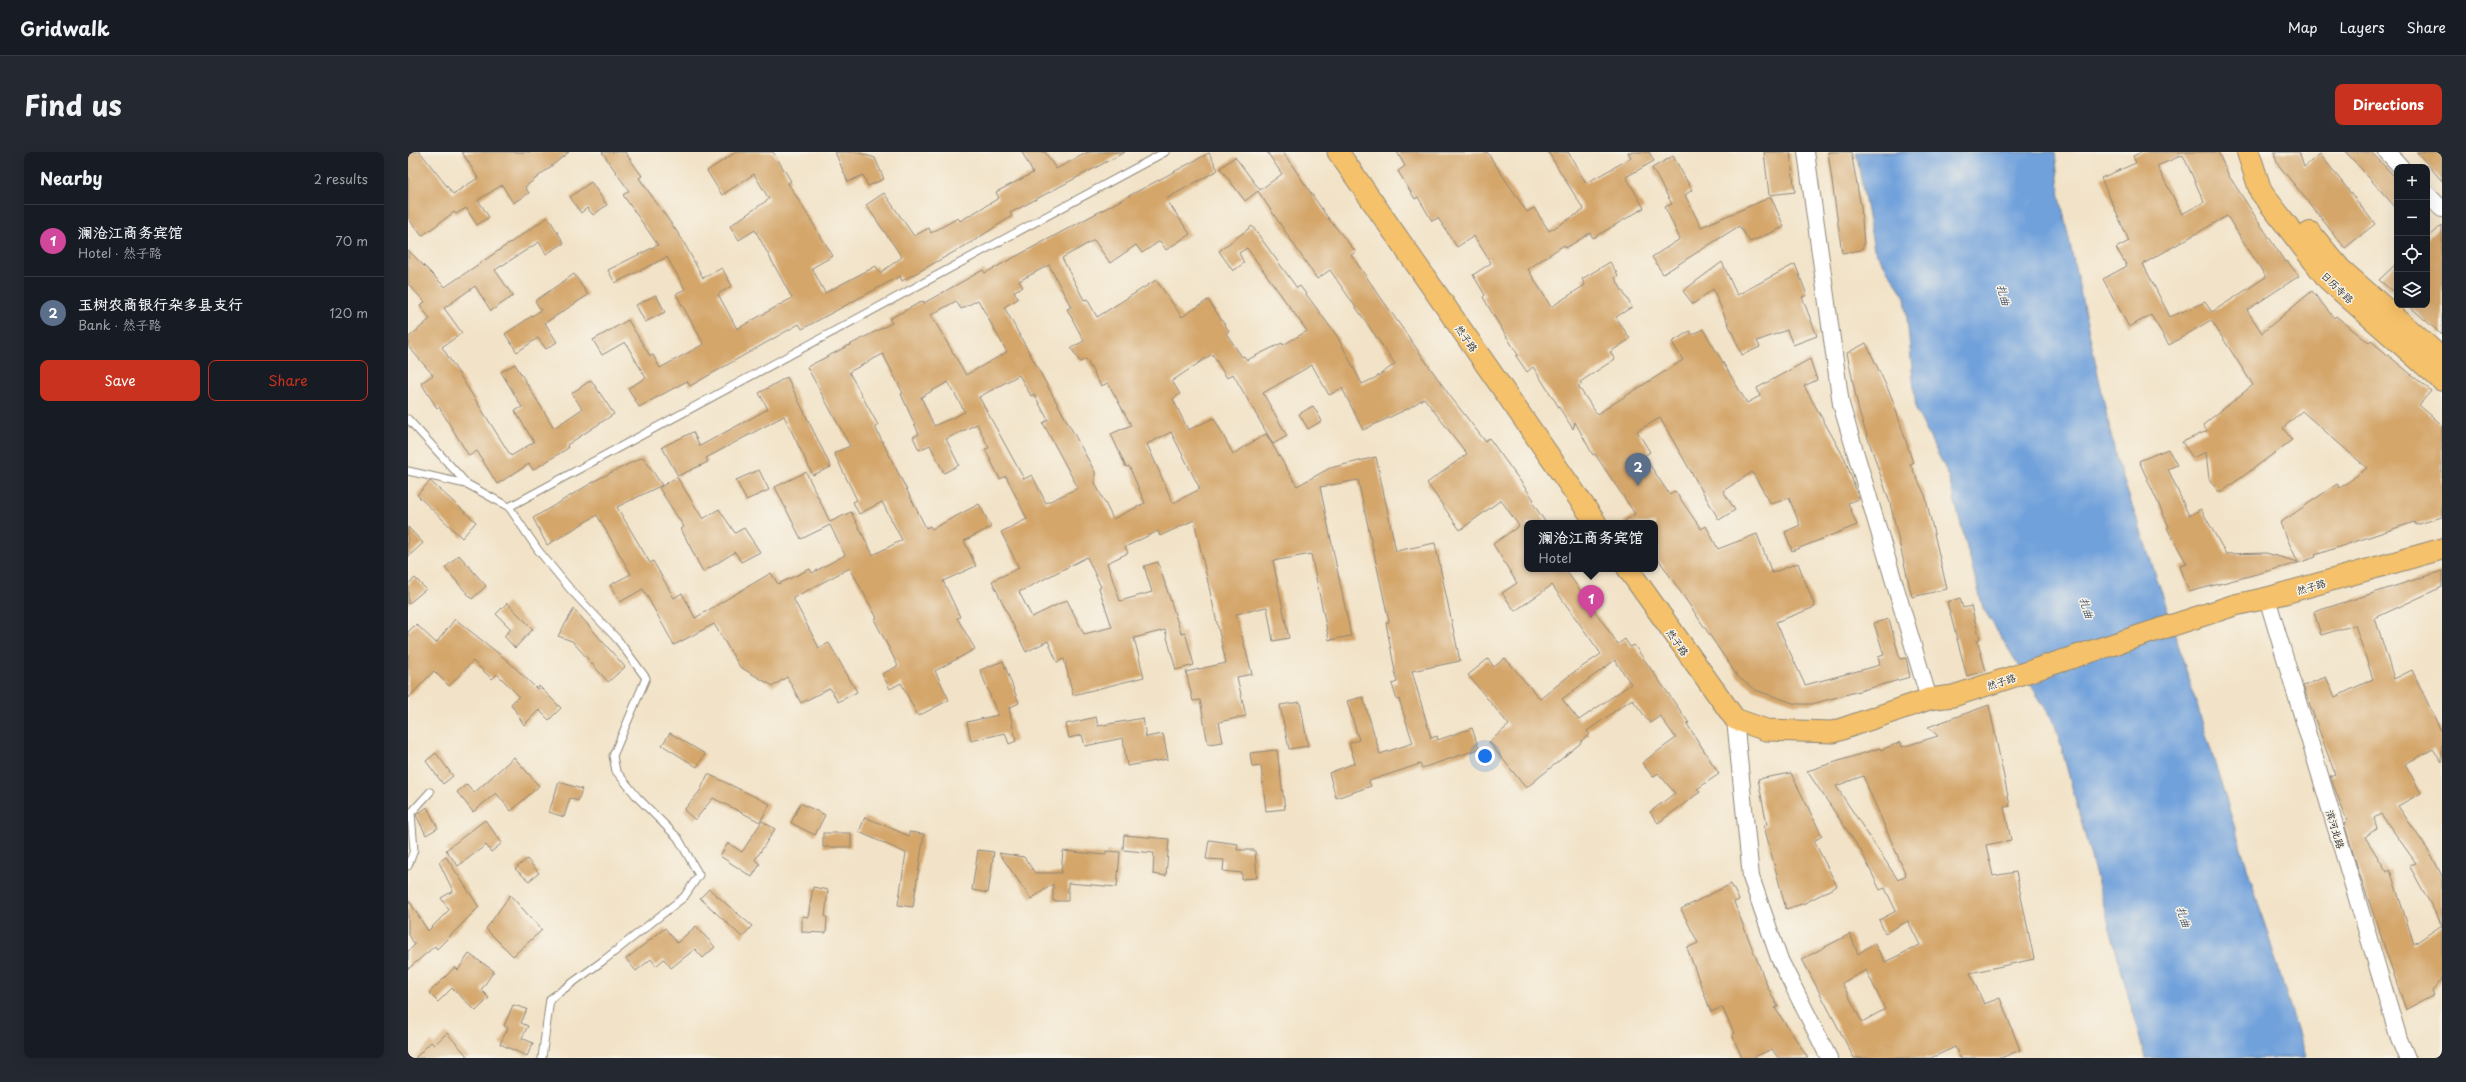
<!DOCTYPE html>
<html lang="en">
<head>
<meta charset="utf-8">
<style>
  :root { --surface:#171b24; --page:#242831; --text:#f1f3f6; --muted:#9ea1a6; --line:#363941; --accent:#c8321e }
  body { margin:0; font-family:"Playpen Sans","LXGW WenKai TC",sans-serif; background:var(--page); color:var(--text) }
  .controls { position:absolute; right:12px; top:12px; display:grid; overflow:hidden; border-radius:8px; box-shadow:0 4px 16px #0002 }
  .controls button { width:36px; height:36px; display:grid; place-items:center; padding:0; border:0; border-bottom:1px solid var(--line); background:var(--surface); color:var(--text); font:20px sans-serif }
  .you { position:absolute; left:1077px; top:604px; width:14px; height:14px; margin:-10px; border:3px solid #fff; border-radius:50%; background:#1a73e8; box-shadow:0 0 0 6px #1a73e833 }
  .badge { display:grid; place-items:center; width:26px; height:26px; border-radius:50%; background:var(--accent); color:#fff; font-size:13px; font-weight:700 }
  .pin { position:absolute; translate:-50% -33px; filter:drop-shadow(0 1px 2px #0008) }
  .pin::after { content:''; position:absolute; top:21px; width:14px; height:12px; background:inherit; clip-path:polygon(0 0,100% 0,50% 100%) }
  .popup { position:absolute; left:1116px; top:368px; width:134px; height:52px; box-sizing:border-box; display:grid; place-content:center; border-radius:8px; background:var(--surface); filter:drop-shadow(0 1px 3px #0005); font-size:13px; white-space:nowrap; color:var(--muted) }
  .popup b { font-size:15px; color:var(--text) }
  .popup::after { content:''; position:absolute; left:50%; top:100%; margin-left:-8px; border:8px solid transparent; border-top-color:var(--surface) }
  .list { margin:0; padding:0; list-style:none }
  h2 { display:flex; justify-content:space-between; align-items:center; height:52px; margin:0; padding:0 16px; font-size:17px }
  h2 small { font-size:13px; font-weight:400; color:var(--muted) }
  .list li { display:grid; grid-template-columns:26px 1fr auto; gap:12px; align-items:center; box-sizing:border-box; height:72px; padding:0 16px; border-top:1px solid var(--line) }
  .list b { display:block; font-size:15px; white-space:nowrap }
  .list p { margin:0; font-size:13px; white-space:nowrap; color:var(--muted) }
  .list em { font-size:13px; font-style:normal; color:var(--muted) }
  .actions { display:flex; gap:8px; padding:12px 16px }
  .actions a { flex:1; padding:9px 0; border:1px solid var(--accent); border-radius:8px; text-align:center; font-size:14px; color:var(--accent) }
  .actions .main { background:var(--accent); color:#fff }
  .icon { flex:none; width:22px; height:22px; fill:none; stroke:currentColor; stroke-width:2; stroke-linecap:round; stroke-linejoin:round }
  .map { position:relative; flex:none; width:2034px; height:906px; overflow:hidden; border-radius:8px }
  header { display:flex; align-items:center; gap:24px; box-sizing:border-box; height:56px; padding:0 20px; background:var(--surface); border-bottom:1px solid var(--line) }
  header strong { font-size:19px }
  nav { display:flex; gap:22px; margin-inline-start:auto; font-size:14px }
  .intro { display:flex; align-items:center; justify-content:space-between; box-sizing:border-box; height:96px; padding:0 24px }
  h1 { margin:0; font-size:28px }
  .button { padding:10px 18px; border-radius:8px; background:var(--accent); color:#fff; font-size:14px; font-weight:700 }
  main { display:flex; gap:24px; padding:0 24px }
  aside { flex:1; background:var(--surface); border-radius:8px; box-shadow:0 4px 16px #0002 }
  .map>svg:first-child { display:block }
  .water { fill:#71a1db; stroke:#4e6683 }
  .building { fill:#d4a66b; fill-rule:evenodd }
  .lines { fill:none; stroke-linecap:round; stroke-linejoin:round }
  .service-casing { stroke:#8e877a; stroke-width:9 }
  .tertiary-casing { stroke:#8e877a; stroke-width:18 }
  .primary-casing { stroke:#8e877a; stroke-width:23 }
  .trunk-casing { stroke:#8e877a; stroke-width:24 }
  .service { stroke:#fff; stroke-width:7 }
  .tertiary { stroke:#fff; stroke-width:16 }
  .primary { stroke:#f5c16b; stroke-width:21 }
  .trunk { stroke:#f5c16b; stroke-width:22 }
  .labels { text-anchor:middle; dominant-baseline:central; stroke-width:3; stroke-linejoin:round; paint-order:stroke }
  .street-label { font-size:10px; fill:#2b2b2b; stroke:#f7f3e8 }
  .water-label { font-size:11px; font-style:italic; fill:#445469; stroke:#f7f3e8 }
</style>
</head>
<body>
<header>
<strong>Gridwalk</strong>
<nav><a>Map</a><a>Layers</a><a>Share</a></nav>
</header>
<div class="intro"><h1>Find us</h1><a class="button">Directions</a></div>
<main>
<aside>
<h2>Nearby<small>2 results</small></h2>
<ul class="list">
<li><span class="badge" style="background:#d1479c">1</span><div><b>澜沧江商务宾馆</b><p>Hotel · 然子路</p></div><em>70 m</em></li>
<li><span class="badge" style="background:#5c6f8a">2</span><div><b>玉树农商银行杂多县支行</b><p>Bank · 然子路</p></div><em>120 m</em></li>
</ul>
<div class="actions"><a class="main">Save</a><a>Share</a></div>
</aside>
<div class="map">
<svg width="2034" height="906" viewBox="0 0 2034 906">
  <rect width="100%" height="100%" fill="#f7f3e8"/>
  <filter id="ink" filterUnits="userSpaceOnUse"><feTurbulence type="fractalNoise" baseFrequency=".025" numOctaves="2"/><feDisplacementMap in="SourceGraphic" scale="8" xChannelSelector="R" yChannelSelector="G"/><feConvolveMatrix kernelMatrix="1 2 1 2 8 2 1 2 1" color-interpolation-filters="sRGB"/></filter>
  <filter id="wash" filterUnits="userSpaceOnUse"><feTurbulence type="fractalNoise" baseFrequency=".012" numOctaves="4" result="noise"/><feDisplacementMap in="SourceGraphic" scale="16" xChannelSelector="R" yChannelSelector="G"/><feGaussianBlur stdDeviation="0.9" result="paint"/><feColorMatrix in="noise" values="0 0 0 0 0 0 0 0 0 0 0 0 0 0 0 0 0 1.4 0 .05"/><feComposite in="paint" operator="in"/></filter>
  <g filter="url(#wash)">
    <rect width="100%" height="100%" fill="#f2e3c8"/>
    <path class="water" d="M1448,0H1647L1652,45L1708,306L1758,453L1898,906H1737L1647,572L1575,456L1539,320L1508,258L1497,145L1466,97Z"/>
    <g id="blocks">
      <g class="building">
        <path d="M0,0H12L45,42L70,26L54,0H161L117,35L121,41L105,51L94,33L70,48L81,65L69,73L58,56L48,62L46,60L14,84L0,66Z"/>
        <path d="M194,0H217L234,24L231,26L274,87L295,126L314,116L324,134L310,142L329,177L384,146L347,78L331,88L322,74L361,47L346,22L314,43L299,19L328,0H365L383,29L380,31L425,104L404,116L417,141L468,114L472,121L494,105L458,53L476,41L506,84L521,76L523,81L550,66L552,69L591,46L588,40L625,21L614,0H637L648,17L680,0H717L602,61L604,64L564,90L494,129L492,124L394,177L391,172L282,234L279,229L231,255L220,236L238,226L217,190L194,203L185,188L220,168L242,204L245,203L252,216L296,192L268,142L277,137L259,105L207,131L200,118L250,93L215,43L221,39Z"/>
        <path d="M427,0H449L467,6L476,27L460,34L455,23L440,30Z"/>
        <path d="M859,0H875L920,66L948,100L943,103L1042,244L1077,289L1081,286L1126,348L1124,350L1138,371H1119V417H1157L1210,492L1217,487L1222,495L1226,493L1281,571L1279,572L1311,622L1289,637L1292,640L1250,671L1242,660L1267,641L1250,621L1245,625L1234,611L1268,586L1252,564L1242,571L1224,547L1179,579L1182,582L1173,589L1174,590L1118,636L1081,590L1101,573L1060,523L1080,507L1086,515L1097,506L1132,547L1162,523L1193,502L1144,433L1107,459L1094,441L1109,431L1085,392L1111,374L1093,348L1052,378L1019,331L1059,302L1016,246L1001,256L955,278L934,236L921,243L904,213L855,241L879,284L865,292L825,222L819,226L804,202L764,229L772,242L765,247L780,278L806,266L825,302L858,282L889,334L922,316L968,305L988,399L1027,391L1052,509L1004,519L1023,586L1029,584L1030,588L1064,576L1071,597L1014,616L1012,612L961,629L963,634L928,646L921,621L947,611L941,591L951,588L939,549L955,545L972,602L1005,591L991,547L989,548L984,532L989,530L978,471L981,470L950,328L912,335L943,484L921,488L903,402L865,409L881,486L865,489L859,455L828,462L844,522L829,525L838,564L811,570L815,590L800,592L792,548L785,549L778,520L818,511L786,368L752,384L750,379L717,395L720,401L699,411L712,449L744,440L736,414L750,410L773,481L777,480L786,513L768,518L757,478L726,486L736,525L665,543L656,507L649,510L640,489L618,500L584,429L611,416L593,380L619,367L598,324L592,327L577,297L581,296L569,272L538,287L551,313L536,321L522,293L511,298L505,285L511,282L493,242L495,241L475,202L441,220L470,273L467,275L518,376L522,374L524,377L571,352L583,375L556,389L568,414L535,429L552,465L549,466L567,497L527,519L541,548L510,564L493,531L482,537L474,522L490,514L466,467L469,466L442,416L385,446L411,496L421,491L449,540L430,550L422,536L393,551L379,525L365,534L332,515L306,472L266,493L235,437L212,450L202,433L223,422L189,363L139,393L125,366L192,326L235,305L254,333L209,355L242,411L245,409L266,446L274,441L287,466L363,421L370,432L402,417L404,421L437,403L422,373L393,387L367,335L398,320L422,370L443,360L465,403L494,388L474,350L451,362L445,350L449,348L426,301L442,294L399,215L484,171L481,167L515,149L516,151L575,118L577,121L801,1L810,18L758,47L782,82L758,98L752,89L734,101L728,93L702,111L686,88L654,106L676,148L679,147L689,165L748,128L774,165L800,148L821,179L818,181L834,205L836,204L839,208L874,191L875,193L899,179L839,96L831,101L836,111L825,119L811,99L844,74L889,136L892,134L929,184L954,232L967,226L987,212L922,118L909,127L850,39L837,49L812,16L827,5L852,38L874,22ZM641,113L663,155L659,157L676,189L663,196L672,210L678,207L693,234L700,231L723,273L703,282L718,315L721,314L737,351L705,367L687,331V320L596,155L610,147L606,139L615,135L611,129ZM570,148L599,200L558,223L523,163L548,149L553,157ZM611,223L623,244L626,242L640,268L635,271L670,336L638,351L624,323L616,327L571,245ZM540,230L557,260L526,274L513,245ZM763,280L792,337L765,351L739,292ZM679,405L693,435L691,436L704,475L676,482L659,448L624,465L611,440ZM1207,508L1223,532L1171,568L1154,547Z"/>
        <path d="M989,0H1079L1119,60L1126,56L1141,79L1176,58L1140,0H1160L1178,31L1223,6L1220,0H1241L1246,9L1218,25L1236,56L1185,86L1182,81L1158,96L1156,93L1120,117L1143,155L1177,133L1174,127L1202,110L1210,123L1207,126L1224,155L1208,165L1222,187L1202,200L1207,207L1172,230L1174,232L1170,234L1189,262L1275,208L1264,190L1282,179L1284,183L1295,177L1339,251L1352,244L1349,236L1402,207L1409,228L1396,234L1437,307L1451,347L1440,351L1449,373L1384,399L1377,380L1392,373L1381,346L1363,352L1344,320L1315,339L1327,358L1311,368L1252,266L1229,279L1242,300L1236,304L1261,342L1267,339L1293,377L1298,374L1310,397L1349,382L1364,421L1390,411L1407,455L1368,470L1397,533L1472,513L1470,505L1476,503L1466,471L1481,467L1492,507L1498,506L1502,525L1404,552H1388L1347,538L1330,525L1247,402V371H1214L1227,362L1187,302L1185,303L1167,270L1165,277L1125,215L1119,220L1108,204L1110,203L1084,161L1075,145L1077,143L1065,123L1083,111L1066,84L1049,95L1030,66L1024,69L1010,45L1007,47L990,19L997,14Z"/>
        <path d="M1356,0H1382L1387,40L1361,43Z"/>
        <path d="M1420,0H1443L1453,55L1456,93L1453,98L1434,101Z"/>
        <path d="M1734,0H1810L1821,24L1877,110L1879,109L1891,124L1839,158L1854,181L1904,139L1926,166L1928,164L1961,191L1963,189L2023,239L2011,253L2034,273V365L2008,373L2006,370L1907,403L1908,405L1890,411L1781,440L1772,414L1779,412L1759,376L1761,375L1731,309L1760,297L1769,313L1760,317L1781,364L1793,357L1818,402L1858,401L1890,410L1872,371L1929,332L1932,336L1959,316L1894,259L1875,276L1884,288L1815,339H1810L1801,327L1798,300L1785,306L1774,290L1799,279L1795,273L1845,233L1803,168L1761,193L1743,163L1721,175L1695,127L1719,114L1708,96L1721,89L1693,26L1728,11L1725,4ZM1775,3L1796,50L1774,62L1749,14ZM1819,64L1858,125L1804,160L1797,150L1762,165L1735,112Z"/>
        <path d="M1866,0H1891L1896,15L1912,2L1967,72L1937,96L1869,11Z"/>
        <path d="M1938,0H1963L1989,27V57Z"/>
        <path d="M2009,0H2034V29Z"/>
        <path d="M1265,4L1284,38L1277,43L1293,75L1363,45L1376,75L1342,90L1331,74L1255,122L1244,105L1272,87L1257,55L1264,52L1244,16Z"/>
        <path d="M183,30L199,53L185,63L179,56L173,61L162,45Z"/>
        <path d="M140,65L156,91L138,102L131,90L87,118L105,144L83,159L67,134L36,156L54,181L34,195L103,304L126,290L107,259L114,255L93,220L107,212L146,276L174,257L164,241L183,228L206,262L159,293L160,296L125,318L121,312L89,332L69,299L61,304L31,255L29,256L13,231L25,223L0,194V186L22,167L12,153L17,150L0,132V98L37,135Z"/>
        <path d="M2034,73V183L2000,153H2019V87Z"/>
        <path d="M1314,110L1329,143L1387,112L1399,143L1394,145L1409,184L1385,193L1379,178L1349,189L1352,195L1334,203L1305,137L1285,152L1275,139Z"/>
        <path d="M1989,111V143L1971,128Z"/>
        <path d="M166,122L180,143L137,171L149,190L138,197L130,186L109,200L97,182L133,158L127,149Z"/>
        <path d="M248,143L257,160L237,170L228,153Z"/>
        <path d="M1458,191L1484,246L1505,311L1502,312L1517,343L1539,437L1504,445L1482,351L1451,260L1439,201Z"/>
        <path d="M379,225L423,315L405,323L376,264L298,306L300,310L270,324L254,295L285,280L292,294L360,257L351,241Z"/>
        <path d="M905,254L914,269L900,277L891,262Z"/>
        <path d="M351,318L361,338L338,348L328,328Z"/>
        <path d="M269,325L295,367L311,357L327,381L336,376L352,400L333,410L327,400L295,420L273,377L276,375L251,336Z"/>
        <path d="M22,329L68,370L54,386L9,343Z"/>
        <path d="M0,375L15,391L0,405Z"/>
        <path d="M51,403L78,434L64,447L37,416Z"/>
        <path d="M2034,419V435L1967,466L1986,527L2004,518L2034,581V610L2025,597L1997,612L2013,641L1990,654L2024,704L2034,724V828L2024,839L2026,843L1998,858L1951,720L1936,671L1939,669L1922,624L1927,622L1895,534L1918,525L1927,545L1965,527L1947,473L1913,483L1906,460ZM1973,662L2008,711L2001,713L2034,773L2006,792L1982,718L1979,720L1957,685L1969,676L1966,666Z"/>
        <path d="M7,426L18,437L0,452V432Z"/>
        <path d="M1552,446L1555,456L1563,454L1572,487L1569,488L1578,519L1559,524L1539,450Z"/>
        <path d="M99,451L125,477L107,496L96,484L103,477L88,462Z"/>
        <path d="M166,457L217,515L200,530L164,489L150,484Z"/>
        <path d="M47,467L100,509L129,537L131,534L153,556L141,568L131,558L116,573L103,552L111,544L89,522L84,527L65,509L41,534L26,519L0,546V480L8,472L28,491Z"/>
        <path d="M595,509L611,551L601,556L608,589L601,592L597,581L563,589L559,570L590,563L572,518Z"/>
        <path d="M892,550L900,594L881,597L872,553Z"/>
        <path d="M1581,553L1602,654L1596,655L1603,688L1578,693L1585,724L1608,720L1626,807L1562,821L1576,852L1592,846L1612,898L1593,906H1552L1547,895L1523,906H1446L1394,807L1442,782L1450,802L1466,791L1477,810L1512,793L1500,769L1477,781L1471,768L1488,759L1477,736L1472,738L1453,699L1399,619L1472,596L1473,598L1493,590L1494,595L1530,584L1520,575ZM1455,624L1498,723L1490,728L1428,634ZM1458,818L1477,857L1454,870L1434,831Z"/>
        <path d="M688,565L690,574L735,566L738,585L755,582L760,607L719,614L715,586L677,594L674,583L661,586L658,572Z"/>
        <path d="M262,581L297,602L289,615L254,593Z"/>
        <path d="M869,598L877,657L858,659L853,614L844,615L842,601Z"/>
        <path d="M28,601L45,624L35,632L18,609Z"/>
        <path d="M106,605L131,634L103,659L88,641L65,660L49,640L59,632L66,641Z"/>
        <path d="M1383,621L1414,684L1406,689L1429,734L1397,751L1378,757L1356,674L1359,673L1350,627Z"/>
        <path d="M300,622L362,652L352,670L305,646L287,668L276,658L292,639Z"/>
        <path d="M151,630L174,637L170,649L162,646L156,665L141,660Z"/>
        <path d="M392,651L417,663L407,683L383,671Z"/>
        <path d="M19,655L30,676L18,683L8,663Z"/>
        <path d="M457,665L501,684V680L516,682L505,755L490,753L498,701L451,680Z"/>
        <path d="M77,668L94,691L83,700L78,693L50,714L38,698Z"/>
        <path d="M354,669L367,677L347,708L352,712L344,725L312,704L320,691L334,700Z"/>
        <rect x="415" y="681" width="28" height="14"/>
        <path d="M716,683L761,687L758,724L745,722L746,701L715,698Z"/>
        <path d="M801,688L830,692L829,698H847L849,726L834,727V721L815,719L816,708L798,707Z"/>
        <path d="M570,698L586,700L580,741L564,738Z"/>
        <path d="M655,699L698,703V699L712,700L709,735L660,731V749H645V732L623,747L591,701L616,705L627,721H653Z"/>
        <path d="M38,705L71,755L29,797L27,794L0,817V799L7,793L0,781V747L20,779L41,758L33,746L45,739L31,710Z"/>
        <path d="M119,707L131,721L121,729L107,717Z"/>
        <path d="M1323,732L1331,748L1326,750L1360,836L1370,855L1367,856L1400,906H1370L1364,897L1344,906H1334L1324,882L1326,881L1314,855L1303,860L1279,796L1290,791L1273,757Z"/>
        <path d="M405,735L420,738L417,765H419L418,781L394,780V764L400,765Z"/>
        <path d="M301,737L344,774L334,785L292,746Z"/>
        <path d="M102,743L134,778L105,804L78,777Z"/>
        <path d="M288,774L307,795L295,806L287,797L263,816L256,807L248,814L243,807L228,819L218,807L257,776L269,791Z"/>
        <path d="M61,802L86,819L73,838L81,846L68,859L44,836L30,850L21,841L47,815L50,818Z"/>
        <path d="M105,853L119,857L113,871L120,874L114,886L125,891L119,904L92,892L100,876L96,874Z"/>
        <path d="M39,881L61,906H7L23,890L26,893Z"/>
      </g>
    </g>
  </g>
  <g filter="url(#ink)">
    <use href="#blocks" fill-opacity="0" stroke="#8e877a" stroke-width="1"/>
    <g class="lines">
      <defs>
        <g id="service">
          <path d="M0,267L59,332L101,355L757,0"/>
          <path d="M0,319L58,332"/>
          <path d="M101,355L130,398L162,437L210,488L238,526L205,604L208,619L230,646L270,686L291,723L276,745L196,808L142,847L134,906"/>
          <path d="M0,714L6,698L3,661L22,640"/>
        </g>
        <g id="tertiary">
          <path d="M1398,0L1433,252L1521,547"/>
          <path d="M1979,0L1993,15"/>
          <path d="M2019,42L2034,57"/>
          <path d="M1859,446L1991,887L1999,906"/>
          <path d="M1327,567L1343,725L1371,806L1421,906"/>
        </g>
        <g id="primary">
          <path d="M930,0L1188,371"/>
          <path d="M1220,417L1327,567L1358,578L1425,580L1521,547L1545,544L1827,453L1859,446L2034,397"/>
        </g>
        <g id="trunk">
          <path d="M1840,0L1853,40L1920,127L2034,228"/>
          <path d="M1902,81L1932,117L2034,207"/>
        </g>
      </defs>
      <use href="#service" class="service-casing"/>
      <use href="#tertiary" class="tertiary-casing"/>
      <use href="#primary" class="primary-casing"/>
      <use href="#trunk" class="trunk-casing"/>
      <use href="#service" class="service"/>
      <use href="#tertiary" class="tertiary"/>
      <use href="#primary" class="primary"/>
      <use href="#trunk" class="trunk"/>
    </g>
  </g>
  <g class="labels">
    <g class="street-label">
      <text transform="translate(1930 135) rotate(44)">日历寺路</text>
      <text transform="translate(1059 186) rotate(55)">然子路</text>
      <text transform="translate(1903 434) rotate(-16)">然子路</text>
      <text transform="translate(1270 490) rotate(55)">然子路</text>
      <text transform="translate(1593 529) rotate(-18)">然子路</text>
      <text transform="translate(1928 677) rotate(73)">滨河北路</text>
    </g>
    <g class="water-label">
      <text transform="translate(1596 143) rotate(76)">扎曲</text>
      <text transform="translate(1679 456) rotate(73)">扎曲</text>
      <text transform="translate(1776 765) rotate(73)">扎曲</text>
    </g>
  </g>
</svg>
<div class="controls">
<button>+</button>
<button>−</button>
<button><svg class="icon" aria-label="locate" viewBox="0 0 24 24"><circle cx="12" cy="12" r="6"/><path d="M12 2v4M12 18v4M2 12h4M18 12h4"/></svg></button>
<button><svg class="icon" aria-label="layers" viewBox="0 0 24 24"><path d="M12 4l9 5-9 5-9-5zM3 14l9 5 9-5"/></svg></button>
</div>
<div class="you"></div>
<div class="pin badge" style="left:1183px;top:466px;background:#d1479c">1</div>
<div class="popup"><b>澜沧江商务宾馆</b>Hotel</div>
<div class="pin badge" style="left:1230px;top:334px;background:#5c6f8a">2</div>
</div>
</main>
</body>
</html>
